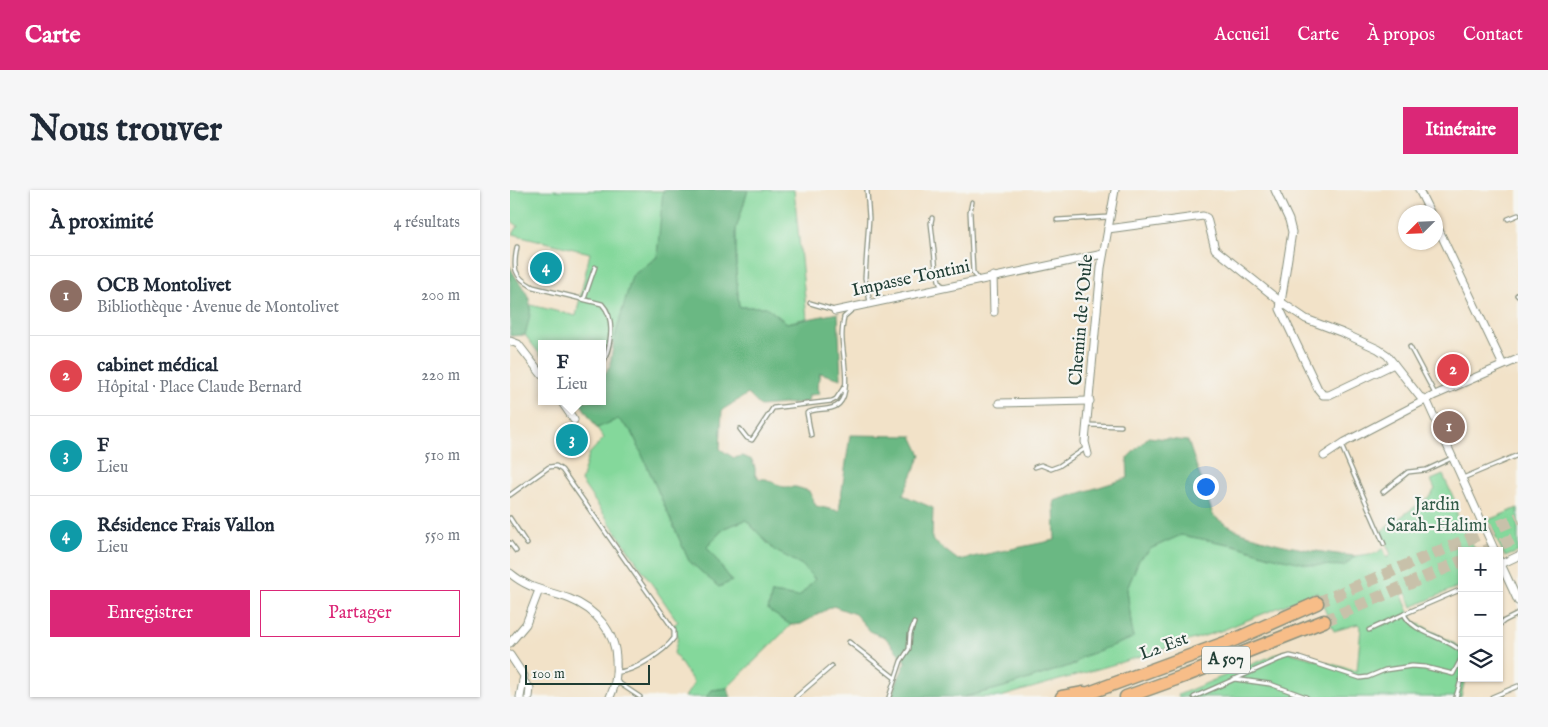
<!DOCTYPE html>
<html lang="fr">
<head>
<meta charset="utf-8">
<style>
  :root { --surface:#fff; --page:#f6f6f7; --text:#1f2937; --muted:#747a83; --line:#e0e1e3; --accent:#db2777 }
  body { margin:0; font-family:"IM FELL English",serif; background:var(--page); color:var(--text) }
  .controls { position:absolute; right:15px; bottom:15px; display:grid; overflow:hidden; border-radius:0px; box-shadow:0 1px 4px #0004 }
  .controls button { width:45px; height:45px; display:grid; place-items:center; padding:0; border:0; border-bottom:1px solid var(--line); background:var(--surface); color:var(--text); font:25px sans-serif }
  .compass { position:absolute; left:888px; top:15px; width:45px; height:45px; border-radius:50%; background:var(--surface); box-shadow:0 1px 4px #0004; rotate:246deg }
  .scale { position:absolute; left:15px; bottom:12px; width:125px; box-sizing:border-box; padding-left:5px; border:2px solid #1f3d34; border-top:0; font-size:14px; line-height:18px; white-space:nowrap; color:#1f3d34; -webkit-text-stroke:4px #f6f6f2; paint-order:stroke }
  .you { position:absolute; left:695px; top:296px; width:18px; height:18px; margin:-12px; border:4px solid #fff; border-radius:50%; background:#1a73e8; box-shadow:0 0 0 8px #1a73e833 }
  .badge { display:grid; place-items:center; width:32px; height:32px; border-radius:50%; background:var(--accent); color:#fff; font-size:16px; font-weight:700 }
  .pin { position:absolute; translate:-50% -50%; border:2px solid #fff; box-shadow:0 1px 5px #0006 }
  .popup { position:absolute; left:28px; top:150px; width:68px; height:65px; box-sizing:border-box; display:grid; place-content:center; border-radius:0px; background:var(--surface); filter:drop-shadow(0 1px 4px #0005); font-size:16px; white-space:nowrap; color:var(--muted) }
  .popup b { font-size:19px; color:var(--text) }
  .popup::after { content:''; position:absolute; left:50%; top:100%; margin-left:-10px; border:10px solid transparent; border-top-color:var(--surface) }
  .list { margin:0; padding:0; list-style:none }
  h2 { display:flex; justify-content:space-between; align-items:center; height:65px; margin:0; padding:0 20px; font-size:21px }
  h2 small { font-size:16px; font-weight:400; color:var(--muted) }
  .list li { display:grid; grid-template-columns:32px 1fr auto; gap:15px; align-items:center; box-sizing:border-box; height:80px; padding:0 20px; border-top:1px solid var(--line) }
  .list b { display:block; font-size:19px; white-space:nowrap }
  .list p { margin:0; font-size:16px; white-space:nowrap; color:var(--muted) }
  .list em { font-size:16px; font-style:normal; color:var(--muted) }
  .actions { display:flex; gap:10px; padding:15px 20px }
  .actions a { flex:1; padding:11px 0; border:1px solid var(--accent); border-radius:0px; text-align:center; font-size:18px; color:var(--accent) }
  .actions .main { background:var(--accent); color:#fff }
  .icon { flex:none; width:28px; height:28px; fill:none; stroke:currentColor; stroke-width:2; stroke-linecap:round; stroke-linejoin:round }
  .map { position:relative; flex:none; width:1008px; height:507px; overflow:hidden; border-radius:0px }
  header { display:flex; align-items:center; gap:30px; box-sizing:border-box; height:70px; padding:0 25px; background:var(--accent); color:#fff }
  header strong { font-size:24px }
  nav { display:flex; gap:28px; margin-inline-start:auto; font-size:18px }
  .intro { display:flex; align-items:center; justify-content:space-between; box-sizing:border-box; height:120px; padding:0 30px }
  h1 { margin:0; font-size:35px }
  .button { padding:12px 22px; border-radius:0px; background:var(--accent); color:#fff; font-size:18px; font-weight:700 }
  main { display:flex; gap:30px; padding:0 30px }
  aside { flex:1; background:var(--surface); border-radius:0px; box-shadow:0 1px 4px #0004 }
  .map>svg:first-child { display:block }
  .green { fill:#84d89b; stroke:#528a68 }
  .forest { fill:#6bb883; stroke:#457a5c }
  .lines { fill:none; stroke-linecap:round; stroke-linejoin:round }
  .highway-tunnel { stroke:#c8c1aa; stroke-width:12; stroke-dasharray:12 6; stroke-linecap:butt }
  .lane-casing { stroke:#88907e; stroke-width:5.5 }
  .street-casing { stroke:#88907e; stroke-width:9 }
  .highway-casing { stroke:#88907e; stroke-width:15 }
  .lane { stroke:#fff; stroke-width:3 }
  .street { stroke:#fff; stroke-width:7 }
  .highway { stroke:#f7bd88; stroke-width:12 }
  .labels { text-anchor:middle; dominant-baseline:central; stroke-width:4.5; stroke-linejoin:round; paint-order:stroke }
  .shield { fill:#f6f6f2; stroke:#60746d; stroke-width:1 }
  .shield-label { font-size:16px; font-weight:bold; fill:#1f3d34 }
  .street-label { font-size:18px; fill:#1f3d34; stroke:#f6f6f2 }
  .park-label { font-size:18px; fill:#335c49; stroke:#f6f6f2 }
</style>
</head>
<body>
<header>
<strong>Carte</strong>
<nav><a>Accueil</a><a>Carte</a><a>À propos</a><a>Contact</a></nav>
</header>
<div class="intro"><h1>Nous trouver</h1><a class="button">Itinéraire</a></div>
<main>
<aside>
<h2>À proximité<small>4 résultats</small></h2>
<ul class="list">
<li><span class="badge" style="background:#8d6e63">1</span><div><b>OCB Montolivet</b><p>Bibliothèque · Avenue de Montolivet</p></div><em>200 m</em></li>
<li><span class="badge" style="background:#e0444e">2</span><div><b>cabinet médical</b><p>Hôpital · Place Claude Bernard</p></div><em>220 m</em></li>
<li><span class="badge" style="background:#0f9aa8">3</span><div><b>F</b><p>Lieu</p></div><em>510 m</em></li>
<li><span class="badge" style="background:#0f9aa8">4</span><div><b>Résidence Frais Vallon</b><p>Lieu</p></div><em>550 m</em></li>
</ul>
<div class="actions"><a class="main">Enregistrer</a><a>Partager</a></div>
</aside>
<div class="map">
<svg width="1008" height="507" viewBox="0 0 1008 507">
  <rect width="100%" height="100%" fill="#f6f6f2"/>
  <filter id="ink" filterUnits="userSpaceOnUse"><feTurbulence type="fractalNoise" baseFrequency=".02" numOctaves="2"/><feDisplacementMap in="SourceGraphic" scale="10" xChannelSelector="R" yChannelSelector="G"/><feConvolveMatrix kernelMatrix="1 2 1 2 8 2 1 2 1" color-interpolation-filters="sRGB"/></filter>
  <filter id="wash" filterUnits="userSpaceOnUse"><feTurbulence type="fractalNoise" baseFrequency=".0096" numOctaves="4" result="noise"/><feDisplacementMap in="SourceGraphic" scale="20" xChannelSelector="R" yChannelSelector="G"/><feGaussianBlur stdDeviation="1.12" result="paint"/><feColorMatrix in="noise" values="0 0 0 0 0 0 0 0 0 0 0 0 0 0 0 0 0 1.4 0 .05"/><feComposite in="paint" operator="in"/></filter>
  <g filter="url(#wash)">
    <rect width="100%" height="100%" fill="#f2e2c8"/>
    <g class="green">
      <path d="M0,0L154,1L147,67L122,86L104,150L92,168V154H32V167L15,145L21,115L66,126L80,63L3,44L8,36L0,30Z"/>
      <path d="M238,0H284L297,128L277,133L256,117H229L226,80V39Z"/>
      <path d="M108,229L122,242L179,371L209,397L222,391L197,357L214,338L236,330L264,360L293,375L305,390L289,407L262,403L258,420L281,435L217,498L202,500L196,507H175L184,493L164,463L168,447L163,435L168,432L71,291L79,264L94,248L87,238Z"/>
      <path d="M933,285L946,313L947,325L966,361H952V395L902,417L896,403L892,405L902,430L952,458V488H955L951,507H669L668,505L774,461L847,481L851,437L848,434L824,441L807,402L713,440L612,472L490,507H454L494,497L565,474L572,467L623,448L617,399L629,369L642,358L671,345L724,355L760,366L834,376L845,366L867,363L873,358L877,368L881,365L871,341L920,306L925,299L921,290Z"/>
      <path d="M1008,318V362L995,367L978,330Z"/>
    </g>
    <g class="forest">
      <path d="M153,0H238L226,39V80L229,117H256L277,133L328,123L331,189L310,183L307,197L309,204L299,205L298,212L250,216L238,204L212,220L210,259L224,268L233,266L242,270L245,278V285L250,289H256L273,297H286L299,301L306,316L329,321L340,245L402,246L411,265L393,305L423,318L422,350L448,370L545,350L544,311L618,288L617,268L638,247L678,251L703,325C732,352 805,362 845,366L834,376L801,375L760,366L724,355L671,345L642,358L629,370L617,399L623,448L572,467L565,474L494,497L454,507H382L385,496L396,472L375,447L361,442L345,424L323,416L291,434L281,435L258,420L262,403L289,407L305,389L292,375L264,360L236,330L214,338L197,357L222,391L209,397L179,371L122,242L108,229L87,238L69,211H92V188L100,176L104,150L122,86L147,67Z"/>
      <path d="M0,76C5,90 19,101 20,114C22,123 17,136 15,145L0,146Z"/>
      <path d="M217,498L221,507H196L202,500Z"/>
    </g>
  </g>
  <g filter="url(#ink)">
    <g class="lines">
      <g class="highway-tunnel">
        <path d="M975,361L1008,347"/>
        <path d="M807,413L1008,328"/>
        <path d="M814,431L952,371"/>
      </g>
      <defs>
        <g id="lane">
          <path d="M357,0L359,28L355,88L360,112"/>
          <path d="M462,12L460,22L463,82L468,89"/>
          <path d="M422,28L421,33L426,79L430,94L434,96"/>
          <path d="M998,29L1008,25"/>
          <path d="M547,30L599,27"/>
          <path d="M7,57C3,78 3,86 23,97L92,114C107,130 100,158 92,176"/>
          <path d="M1007,105L1008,106"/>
          <path d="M74,109L85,77"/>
          <path d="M300,113L324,120"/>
          <path d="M900,157L925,204"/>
          <path d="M578,235L611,236"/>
          <path d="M230,239L237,248L242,250L263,218L322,211L326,209L334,197"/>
          <path d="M301,245L297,223C306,217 321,222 329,214C342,201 332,163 332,146C332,140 333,133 334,127L343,119"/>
          <path d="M831,255L874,354"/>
          <path d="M525,277L531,275L541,279L549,276L576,258"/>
          <path d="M953,288L1008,265"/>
          <path d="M873,302L898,282L916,280L942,268"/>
          <path d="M0,305L39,277L46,276L52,280L164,440V448C155,461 124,482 107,482"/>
          <path d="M0,328L17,354"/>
          <path d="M0,353L6,361"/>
          <path d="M952,399L894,424C903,444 936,446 952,462"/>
          <path d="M989,435L994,431L1008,424"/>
          <path d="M859,440L894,424"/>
          <path d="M339,452L385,488"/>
          <path d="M724,489L760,494L796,507"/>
          <path d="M106,491L130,507"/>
          <path d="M286,507L322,476"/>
          <path d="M379,507L391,471L399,459L400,444L404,433"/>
          <path d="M684,507L770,469L780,466L789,468L850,488L858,487L875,480L902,476L915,477L943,484L952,467"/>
          <path d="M946,507L952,486"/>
          <path d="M982,507L1008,496"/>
        </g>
        <g id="street">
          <path d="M765,0L779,30L782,42L770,119L808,199L813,205H819L884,174"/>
          <path d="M909,0L920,22"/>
          <path d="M926,34L993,175"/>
          <path d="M598,39L693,26L697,28L705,59L771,112L796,129L833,143L868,159L877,165L910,207L916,209L985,361"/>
          <path d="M483,86L484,122"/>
          <path d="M325,121L593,64"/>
          <path d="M0,151L8,154L32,185"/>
          <path d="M51,211L64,230"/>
          <path d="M489,213L580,211"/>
          <path d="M578,264L575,252L591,78L605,0"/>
          <path d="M814,266L835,252L925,205L1008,169"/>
          <path d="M989,370L1008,411"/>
          <path d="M991,374L1008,366"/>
          <path d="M0,383C20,400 36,400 60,409C85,419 106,442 106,470C107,483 106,495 100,507"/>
          <path d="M0,453L16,434L29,400"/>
          <path d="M0,465L14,486L10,507"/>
          <path d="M13,491L20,498L19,507"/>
        </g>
        <g id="highway">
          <path d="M552,507L574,503"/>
          <path d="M568,507L726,449L807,413"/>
          <path d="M616,507L677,485L814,431"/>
        </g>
      </defs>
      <use href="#lane" class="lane-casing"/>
      <use href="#street" class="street-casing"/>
      <use href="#highway" class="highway-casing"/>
      <use href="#lane" class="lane"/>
      <use href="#street" class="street"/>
      <use href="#highway" class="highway"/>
    </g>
  </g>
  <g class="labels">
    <rect class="shield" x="692" y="456.5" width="48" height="27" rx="4"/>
    <g class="shield-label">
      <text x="716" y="470">A 507</text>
    </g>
    <g class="street-label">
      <text transform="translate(401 89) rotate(-12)">Impasse Tontini</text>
      <text transform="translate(572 130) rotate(-85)">Chemin de l'Oule</text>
      <text transform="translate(654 457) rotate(-20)">L2 Est</text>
    </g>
    <g class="park-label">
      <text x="927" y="315">Jardin<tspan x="927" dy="21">Sarah-Halimi</tspan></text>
    </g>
  </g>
</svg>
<div class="controls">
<button>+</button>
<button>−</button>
<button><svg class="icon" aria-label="layers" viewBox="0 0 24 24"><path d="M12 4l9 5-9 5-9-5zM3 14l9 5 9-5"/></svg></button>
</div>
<svg class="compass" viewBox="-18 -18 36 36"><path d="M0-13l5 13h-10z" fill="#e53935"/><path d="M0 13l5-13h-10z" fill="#747a83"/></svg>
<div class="scale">100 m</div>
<div class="you"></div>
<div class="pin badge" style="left:939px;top:237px;background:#8d6e63">1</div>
<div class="pin badge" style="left:943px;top:180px;background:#e0444e">2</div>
<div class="pin badge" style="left:62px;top:250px;background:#0f9aa8">3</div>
<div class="popup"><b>F</b>Lieu</div>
<div class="pin badge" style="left:36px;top:78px;background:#0f9aa8">4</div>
</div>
</main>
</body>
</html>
